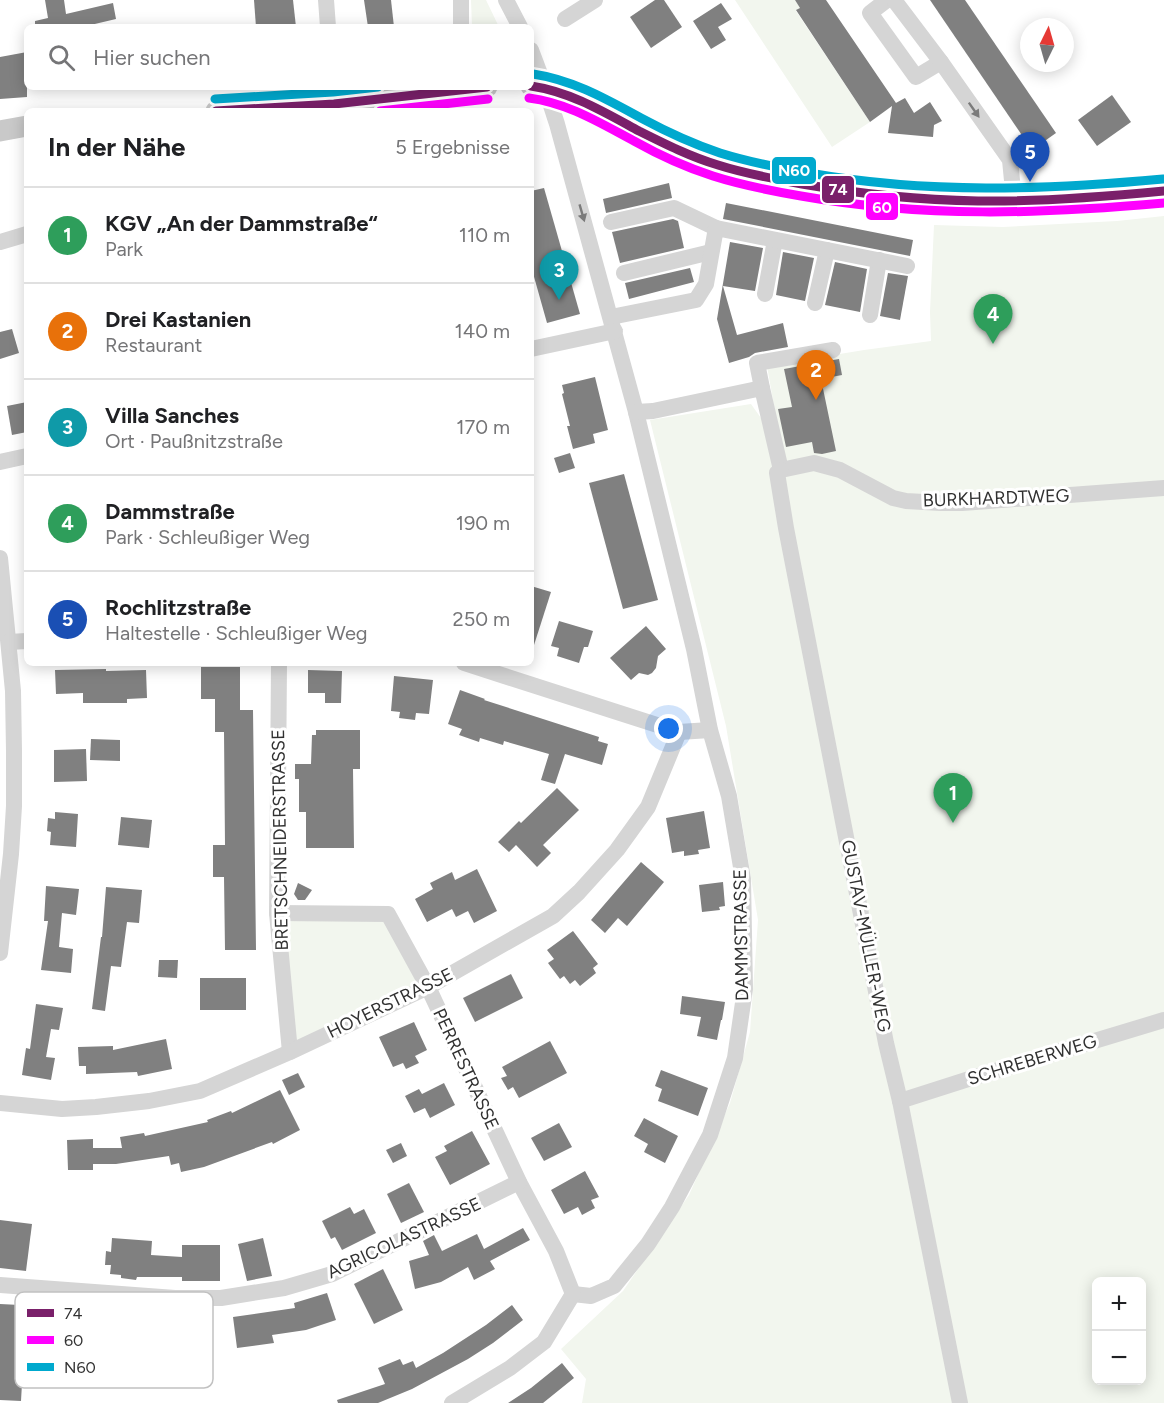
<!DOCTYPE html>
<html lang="de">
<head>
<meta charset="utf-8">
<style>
  :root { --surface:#fff; --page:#f6f6f6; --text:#202124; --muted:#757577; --line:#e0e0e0; --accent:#2563eb }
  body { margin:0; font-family:Figtree,sans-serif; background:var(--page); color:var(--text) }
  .controls { position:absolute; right:18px; bottom:18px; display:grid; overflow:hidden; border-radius:9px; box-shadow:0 3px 15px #0003 }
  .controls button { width:54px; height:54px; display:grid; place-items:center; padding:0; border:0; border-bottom:2px solid var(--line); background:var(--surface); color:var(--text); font:30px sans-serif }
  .compass { position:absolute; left:1020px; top:18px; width:54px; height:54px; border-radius:50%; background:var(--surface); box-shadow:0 3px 15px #0003; rotate:5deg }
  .you { position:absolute; left:669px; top:729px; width:21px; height:21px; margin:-15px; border:4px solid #fff; border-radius:50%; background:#1a73e8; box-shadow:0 0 0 9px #1a73e833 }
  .badge { display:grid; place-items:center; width:39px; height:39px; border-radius:50%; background:var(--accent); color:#fff; font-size:20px; font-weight:700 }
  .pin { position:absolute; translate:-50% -50px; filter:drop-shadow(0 2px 3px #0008) }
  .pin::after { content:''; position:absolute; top:32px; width:21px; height:18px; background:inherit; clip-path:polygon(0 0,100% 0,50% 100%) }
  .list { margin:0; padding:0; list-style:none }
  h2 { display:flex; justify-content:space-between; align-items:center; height:78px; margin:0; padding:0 24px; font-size:26px }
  h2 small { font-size:20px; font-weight:400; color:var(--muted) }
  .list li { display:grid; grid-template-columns:39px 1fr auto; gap:18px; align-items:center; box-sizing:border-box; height:96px; padding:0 24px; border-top:2px solid var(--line) }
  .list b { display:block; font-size:22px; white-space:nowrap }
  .list p { margin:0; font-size:20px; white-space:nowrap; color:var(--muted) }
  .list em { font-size:20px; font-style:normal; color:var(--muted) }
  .icon { flex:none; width:33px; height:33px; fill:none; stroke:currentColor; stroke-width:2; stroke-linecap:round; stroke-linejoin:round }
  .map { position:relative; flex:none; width:1164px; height:1403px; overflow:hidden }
  .search { position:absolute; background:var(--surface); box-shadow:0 3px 15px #0003; left:24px; top:24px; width:510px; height:66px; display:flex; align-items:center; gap:15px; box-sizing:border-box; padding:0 21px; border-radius:9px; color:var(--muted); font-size:22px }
  .panel { position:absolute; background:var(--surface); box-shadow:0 3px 15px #0003; left:24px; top:108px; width:510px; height:558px; border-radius:9px }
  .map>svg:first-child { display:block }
  .green { fill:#f2f6ee; fill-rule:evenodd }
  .building { fill:#808080 }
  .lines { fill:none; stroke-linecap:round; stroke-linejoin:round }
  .minor { stroke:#d5d5d5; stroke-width:16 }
  .major { stroke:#c9c9c9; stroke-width:21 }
  .bus-1-casing { stroke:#fff; stroke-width:14 }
  .bus-2-casing { stroke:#fff; stroke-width:14 }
  .bus-3-casing { stroke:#fff; stroke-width:14 }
  .bus-1 { stroke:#7a206a; stroke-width:9 }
  .bus-2 { stroke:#f0f; stroke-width:9 }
  .bus-3 { stroke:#00a9ce; stroke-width:9 }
  .oneway { fill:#7b7b7b }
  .labels { text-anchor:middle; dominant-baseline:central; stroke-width:6; stroke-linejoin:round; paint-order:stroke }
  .street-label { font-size:18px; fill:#313131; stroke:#fff }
  .key { fill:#fff; stroke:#c1c1c1; stroke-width:1.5 }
  .key-label { font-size:16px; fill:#313131 }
  .line-badge { stroke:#fff; stroke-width:2 }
  .badge-label { font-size:16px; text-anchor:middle; font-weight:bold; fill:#fff }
</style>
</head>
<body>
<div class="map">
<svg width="1164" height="1403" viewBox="0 0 1164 1403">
  <rect width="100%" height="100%" fill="#fff"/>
  <g class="green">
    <path d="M471,0H486L499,27H472Z"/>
    <path d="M735,0H795L800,8L796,11L870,122L832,147Z"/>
    <path d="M1164,216V1403H582L586,1379L561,1349L623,1291L689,1195L730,1103L750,1032L758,920L726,726L650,420L751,404L781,446L767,366L864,350L931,341L930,312L934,225L1003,227L1117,221ZM1096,1282H1142V1380H1096Z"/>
    <path d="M277,913L388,914L428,987L290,1052Z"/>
  </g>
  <g class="building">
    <path d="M45,0H64L66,14L113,3L116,19L82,27H35V21L48,18Z"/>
    <path d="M254,0H293L296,27H256Z"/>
    <path d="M364,0H391L394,27H368Z"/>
    <path d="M655,0H664L682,27L651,48L630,17Z"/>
    <path d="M795,0H826L896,103L894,104L905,98L914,113L930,102L942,121L934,125L933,137L888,133L892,106L870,122L796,10L800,8Z"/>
    <path d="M930,0H965L1056,133L1032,150Z"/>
    <path d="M721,3L732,19L718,27L726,40L711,49L693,21Z"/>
    <path d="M27,52V97L0,99V57Z"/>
    <path d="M1112,95L1131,122L1097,146L1078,120Z"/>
    <path d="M669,183L672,198L606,213L603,199Z"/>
    <path d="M544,188L580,314L547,323L531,266V191Z"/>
    <path d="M726,203L913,240L910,256L723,219Z"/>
    <path d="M673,219L678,221L684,248L620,263L612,232Z"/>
    <path d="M730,242L763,248L755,291L723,286L737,335L783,323L788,347L755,353L749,357L729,363L717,319Z"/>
    <path d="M783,252L814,258L805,301L776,295Z"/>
    <path d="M835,262L867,269L860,312L825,305Z"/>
    <path d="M690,268L694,282L629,299L625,283Z"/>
    <path d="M888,273L908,276L900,320L880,316Z"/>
    <path d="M12,329L19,353L0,359V332Z"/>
    <path d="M839,359L842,375L821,379L836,451L822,454L814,453L812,442L786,447L778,409L792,407L784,369Z"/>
    <path d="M595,377L608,430L593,434L595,443L573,449L567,426H570L562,394L564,393L562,385Z"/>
    <path d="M27,402V432L12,435L7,406Z"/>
    <path d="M570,453L575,468L559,473L554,458Z"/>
    <path d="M624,474L658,600L623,609L589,483Z"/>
    <path d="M531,586L551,592L534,645H531Z"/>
    <path d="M559,621L593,631L588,647H584L579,663L557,656L559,648L551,646Z"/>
    <path d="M646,626L666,649L658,656L656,668L652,673L648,675L639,673L631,680L610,658Z"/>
    <path d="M201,667H240V710H253L256,950H225L224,877H213V845H225L224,732H215V699H201Z"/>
    <path d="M106,669V671L146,670L147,698L127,699V703H83V693L56,694L55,670Z"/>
    <path d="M308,670L342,671L341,703H325V693H308Z"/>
    <path d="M394,676L433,680L429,714L416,713L415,720L399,718L400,712L391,711Z"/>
    <path d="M460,690L485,699L484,700L599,737L598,741L608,744L602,765L565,754L555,784L541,780L549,754L504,741L503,745L480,738L479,742L459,735L462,729L448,724Z"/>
    <path d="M316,730H360V769H353L354,848H306V812H299V779H295V764H311L312,735H316Z"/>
    <path d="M91,739L120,740V761L90,760Z"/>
    <path d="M86,749L87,781L54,782V750Z"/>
    <path d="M557,788L579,810L543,845L551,853L537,867L516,845L509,852L498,842L519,821L521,823Z"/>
    <path d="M704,811L710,848L698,850L699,854L684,856V851L672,853L666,818Z"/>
    <path d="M55,812L78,814L76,847L50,845L51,832L47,831L48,818L55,819Z"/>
    <path d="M121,817L152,820L149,848L118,845Z"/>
    <path d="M641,862L664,882L627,926L618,918L605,933L591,920Z"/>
    <path d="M477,869L497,911L474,923L468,911L456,917L452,909L427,922L415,899L433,889L430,883L452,872L455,880Z"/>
    <path d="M723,882L725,906L719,907L720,910L702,912L699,885Z"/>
    <path d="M298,883L312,890L305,900H298L294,894Z"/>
    <path d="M46,886L79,889L76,915L62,913L59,947L73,949L71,973L41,970L48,921H44Z"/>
    <path d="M106,887L142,890L139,923L127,922L121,967L111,966L105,1011L92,1009L101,937H102Z"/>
    <path d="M573,931L598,964L593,968L596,973L580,986L575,980L570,984L564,976L560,979L548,963L554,959L547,950Z"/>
    <path d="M159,960H178L177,978L158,977Z"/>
    <path d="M511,974L523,998L475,1022L463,998Z"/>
    <rect x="200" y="978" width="46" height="32"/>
    <path d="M682,996L725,1002L722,1020H721L717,1040L697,1036L701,1017L680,1014Z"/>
    <path d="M36,1004L63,1008L59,1030L51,1029L46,1057L55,1058L51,1080L22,1075L26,1048L30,1049Z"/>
    <path d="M414,1022L427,1050L415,1056L419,1063L406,1069L403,1063L393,1067L379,1037Z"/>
    <path d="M166,1039L172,1069L138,1076L137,1072L86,1074V1066H79L78,1047L113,1046V1050Z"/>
    <path d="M550,1041L567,1073L519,1098L513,1087L508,1090L501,1078L507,1076L502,1067Z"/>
    <path d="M661,1070L708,1088L698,1116L658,1101L662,1089L655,1086Z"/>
    <path d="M298,1073L305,1087L289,1095L282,1080Z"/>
    <path d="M444,1083L455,1105L430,1118L425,1108L414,1113L405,1096L419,1089L422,1094Z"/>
    <path d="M280,1090L300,1130L273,1144L272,1142L204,1167L181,1172L179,1163L171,1165L169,1156L116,1164H93V1170H68L67,1140L93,1139V1148H122L120,1137L144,1133L145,1136L208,1122L207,1120L231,1111L232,1113Z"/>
    <path d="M644,1118L678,1136L665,1163L644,1152L648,1144L634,1136Z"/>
    <path d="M559,1123L572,1147L544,1161L531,1138Z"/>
    <path d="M472,1131L490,1164L450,1185L435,1157L447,1151L444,1146Z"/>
    <path d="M401,1143L407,1156L393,1163L386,1150Z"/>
    <path d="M585,1171L599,1197L591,1200L595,1208L582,1215L578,1207L564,1214L551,1190Z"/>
    <path d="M409,1183L424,1212L401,1223L387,1194Z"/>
    <path d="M350,1207L354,1214L364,1209L376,1233L342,1250L335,1237L331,1239L322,1221Z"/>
    <path d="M0,1220L32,1224L26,1271L0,1268Z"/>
    <path d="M523,1228L530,1240L490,1261L495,1269L474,1280L468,1267L441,1282L415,1289L409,1261L429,1255L423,1241L434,1235L442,1251L477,1234L484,1249Z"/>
    <path d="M112,1238L152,1241L151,1255L182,1257V1245H220V1281H182V1277H137L136,1280L121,1278V1275L110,1274L111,1265H105L106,1251L111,1252Z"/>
    <path d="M263,1238L272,1276L247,1281L238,1244Z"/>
    <path d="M383,1269L403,1310L374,1324L354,1284Z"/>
    <path d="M327,1293L336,1320L306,1330L272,1335L274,1343L237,1348L233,1317L295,1308L294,1303Z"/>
    <path d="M0,1304L20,1305L17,1366H23L21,1401L0,1400Z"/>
    <path d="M512,1305L523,1320L493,1343L468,1359L412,1389L378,1403H338L337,1400L385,1384L378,1368L400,1359L403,1365L413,1361L416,1368L443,1353L486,1325Z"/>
    <path d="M562,1363L574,1378L543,1403H508L531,1388Z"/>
  </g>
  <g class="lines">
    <g class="minor">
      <path d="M326,0L328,27"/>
      <path d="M461,0V27"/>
      <path d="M506,0L520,27"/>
      <path d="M887,0L870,13L916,77L941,62"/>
      <path d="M894,0L941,62L1010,160L1014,201"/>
      <path d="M565,19L595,0"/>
      <path d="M531,50L545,87L557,124L636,412L694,649L710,730L729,796L743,879L745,989L735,1058L710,1135L672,1207L648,1244L614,1286L591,1296L573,1294"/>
      <path d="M333,87L335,111"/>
      <path d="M611,222L674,208L716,228"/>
      <path d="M0,242L27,234"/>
      <path d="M624,273L711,252"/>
      <path d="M765,294L775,240"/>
      <path d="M815,303L827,250"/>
      <path d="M870,315L879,260"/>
      <path d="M611,317L696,300L706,284L716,228L907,266"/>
      <path d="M531,349L615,331"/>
      <path d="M762,388L757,363L833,350"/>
      <path d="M636,412L653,411L762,388L781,470L814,463L840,470L893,498L906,501L941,503H962L1164,488"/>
      <path d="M0,462L27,456"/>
      <path d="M781,470L777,473L786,528L886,1043L900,1101L960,1403"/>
      <path d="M0,558L13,691L14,751V806L11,854L0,953"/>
      <path d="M9,642L27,641"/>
      <path d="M279,663L277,913L290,1052"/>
      <path d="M464,663L679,732L710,730"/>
      <path d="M277,913L388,914L428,987L519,1182L556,1251L573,1294"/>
      <path d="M900,1101L975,1077L1164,1020"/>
      <path d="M0,1103L62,1109L96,1107L149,1101L200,1091L290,1052L428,987L553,916L579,892L617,850L648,807L679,732"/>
      <path d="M0,1285L175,1298H221L284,1288L332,1274L519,1182"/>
      <path d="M452,1403L510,1368L544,1342L573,1294"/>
    </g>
    <g class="major">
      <path d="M531,86C567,89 596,108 627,124C656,140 687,155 718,165C752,175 785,181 820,187C879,196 941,202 1001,201C1055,201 1110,196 1164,191"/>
      <path d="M216,111L334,104L487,87"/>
      <path d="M0,131L27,126"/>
    </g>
    <defs>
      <g id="bus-1">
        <path d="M531,86C571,92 604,112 639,131C665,144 691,157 718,165C746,174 774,179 802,184C860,194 919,200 978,201C1040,202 1102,197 1164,191"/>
        <path d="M216,111L334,104L487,87"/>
      </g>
      <g id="bus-2">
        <path d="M529,98C568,103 600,123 634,141C659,155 685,167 713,176C741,185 772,191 801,196C925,218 1040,214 1164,203"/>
        <path d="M380,111L488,99"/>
      </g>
      <g id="bus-3">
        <path d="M533,74C573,80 606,99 641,118C667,132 693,144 720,153C749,162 779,168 809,173C929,194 1043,190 1163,179"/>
        <path d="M215,99L333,92L378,87"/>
      </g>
    </defs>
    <use href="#bus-1" class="bus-1-casing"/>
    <use href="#bus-2" class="bus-2-casing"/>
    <use href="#bus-3" class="bus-3-casing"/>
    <use href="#bus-1" class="bus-1"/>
    <use href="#bus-2" class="bus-2"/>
    <use href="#bus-3" class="bus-3"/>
  </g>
  <defs><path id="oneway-solid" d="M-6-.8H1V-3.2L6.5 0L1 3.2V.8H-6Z" transform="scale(1.5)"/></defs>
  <g class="oneway">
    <use href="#oneway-solid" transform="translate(974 110) rotate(55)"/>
    <use href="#oneway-solid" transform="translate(582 213) rotate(74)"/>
  </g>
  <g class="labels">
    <g class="street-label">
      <text transform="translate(996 498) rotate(-2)">BURKHARDTWEG</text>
      <text transform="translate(280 840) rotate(-91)">BRETSCHNEIDERSTRASSE</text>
      <text transform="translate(741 935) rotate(-91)">DAMMSTRASSE</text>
      <text transform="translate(866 936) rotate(79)">GUSTAV-MÜLLER-WEG</text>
      <text transform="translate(390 1003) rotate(-26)">HOYERSTRASSE</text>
      <text transform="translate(1032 1060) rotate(-17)">SCHREBERWEG</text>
      <text transform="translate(466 1069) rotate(65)">PERRESTRASSE</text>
      <text transform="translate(404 1238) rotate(-25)">AGRICOLASTRASSE</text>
    </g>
  </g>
  <rect x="15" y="1292" width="198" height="96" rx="9" class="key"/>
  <rect x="27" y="1309" width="27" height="8" fill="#7a206a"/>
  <rect x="27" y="1336" width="27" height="8" fill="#f0f"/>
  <rect x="27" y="1363" width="27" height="8" fill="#00a9ce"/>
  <g class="key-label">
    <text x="64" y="1319">74</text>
    <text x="64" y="1346">60</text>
    <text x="64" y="1373">N60</text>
  </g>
  <g class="line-badge">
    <rect x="771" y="156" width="46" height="29" rx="6" fill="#00a9ce"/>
    <rect x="821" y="175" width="34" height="29" rx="6" fill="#7a206a"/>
    <rect x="865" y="192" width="34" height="29" rx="6" fill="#f0f"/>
  </g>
  <g class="badge-label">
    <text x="794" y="176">N60</text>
    <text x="838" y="195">74</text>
    <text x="882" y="213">60</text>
  </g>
</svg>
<div class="controls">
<button>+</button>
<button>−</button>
</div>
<svg class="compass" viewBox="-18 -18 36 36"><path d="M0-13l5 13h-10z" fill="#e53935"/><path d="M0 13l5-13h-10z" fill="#757577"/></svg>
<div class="you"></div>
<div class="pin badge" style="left:953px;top:823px;background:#2e9e5b">1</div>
<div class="pin badge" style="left:816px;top:400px;background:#e8710a">2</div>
<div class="pin badge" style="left:559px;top:300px;background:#0f9aa8">3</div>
<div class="pin badge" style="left:993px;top:344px;background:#2e9e5b">4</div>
<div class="pin badge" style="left:1030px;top:182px;background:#1a4fb4">5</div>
<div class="search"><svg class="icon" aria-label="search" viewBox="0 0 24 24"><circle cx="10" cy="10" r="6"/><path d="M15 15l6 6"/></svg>Hier suchen</div>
<section class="panel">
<h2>In der Nähe<small>5 Ergebnisse</small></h2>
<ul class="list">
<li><span class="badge" style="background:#2e9e5b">1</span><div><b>KGV „An der Dammstraße“</b><p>Park</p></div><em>110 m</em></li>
<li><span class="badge" style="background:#e8710a">2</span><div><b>Drei Kastanien</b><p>Restaurant</p></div><em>140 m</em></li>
<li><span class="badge" style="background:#0f9aa8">3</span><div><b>Villa Sanches</b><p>Ort · Paußnitzstraße</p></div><em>170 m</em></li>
<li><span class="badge" style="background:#2e9e5b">4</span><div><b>Dammstraße</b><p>Park · Schleußiger Weg</p></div><em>190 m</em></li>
<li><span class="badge" style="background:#1a4fb4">5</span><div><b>Rochlitzstraße</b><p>Haltestelle · Schleußiger Weg</p></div><em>250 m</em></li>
</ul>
</section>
</div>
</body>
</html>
